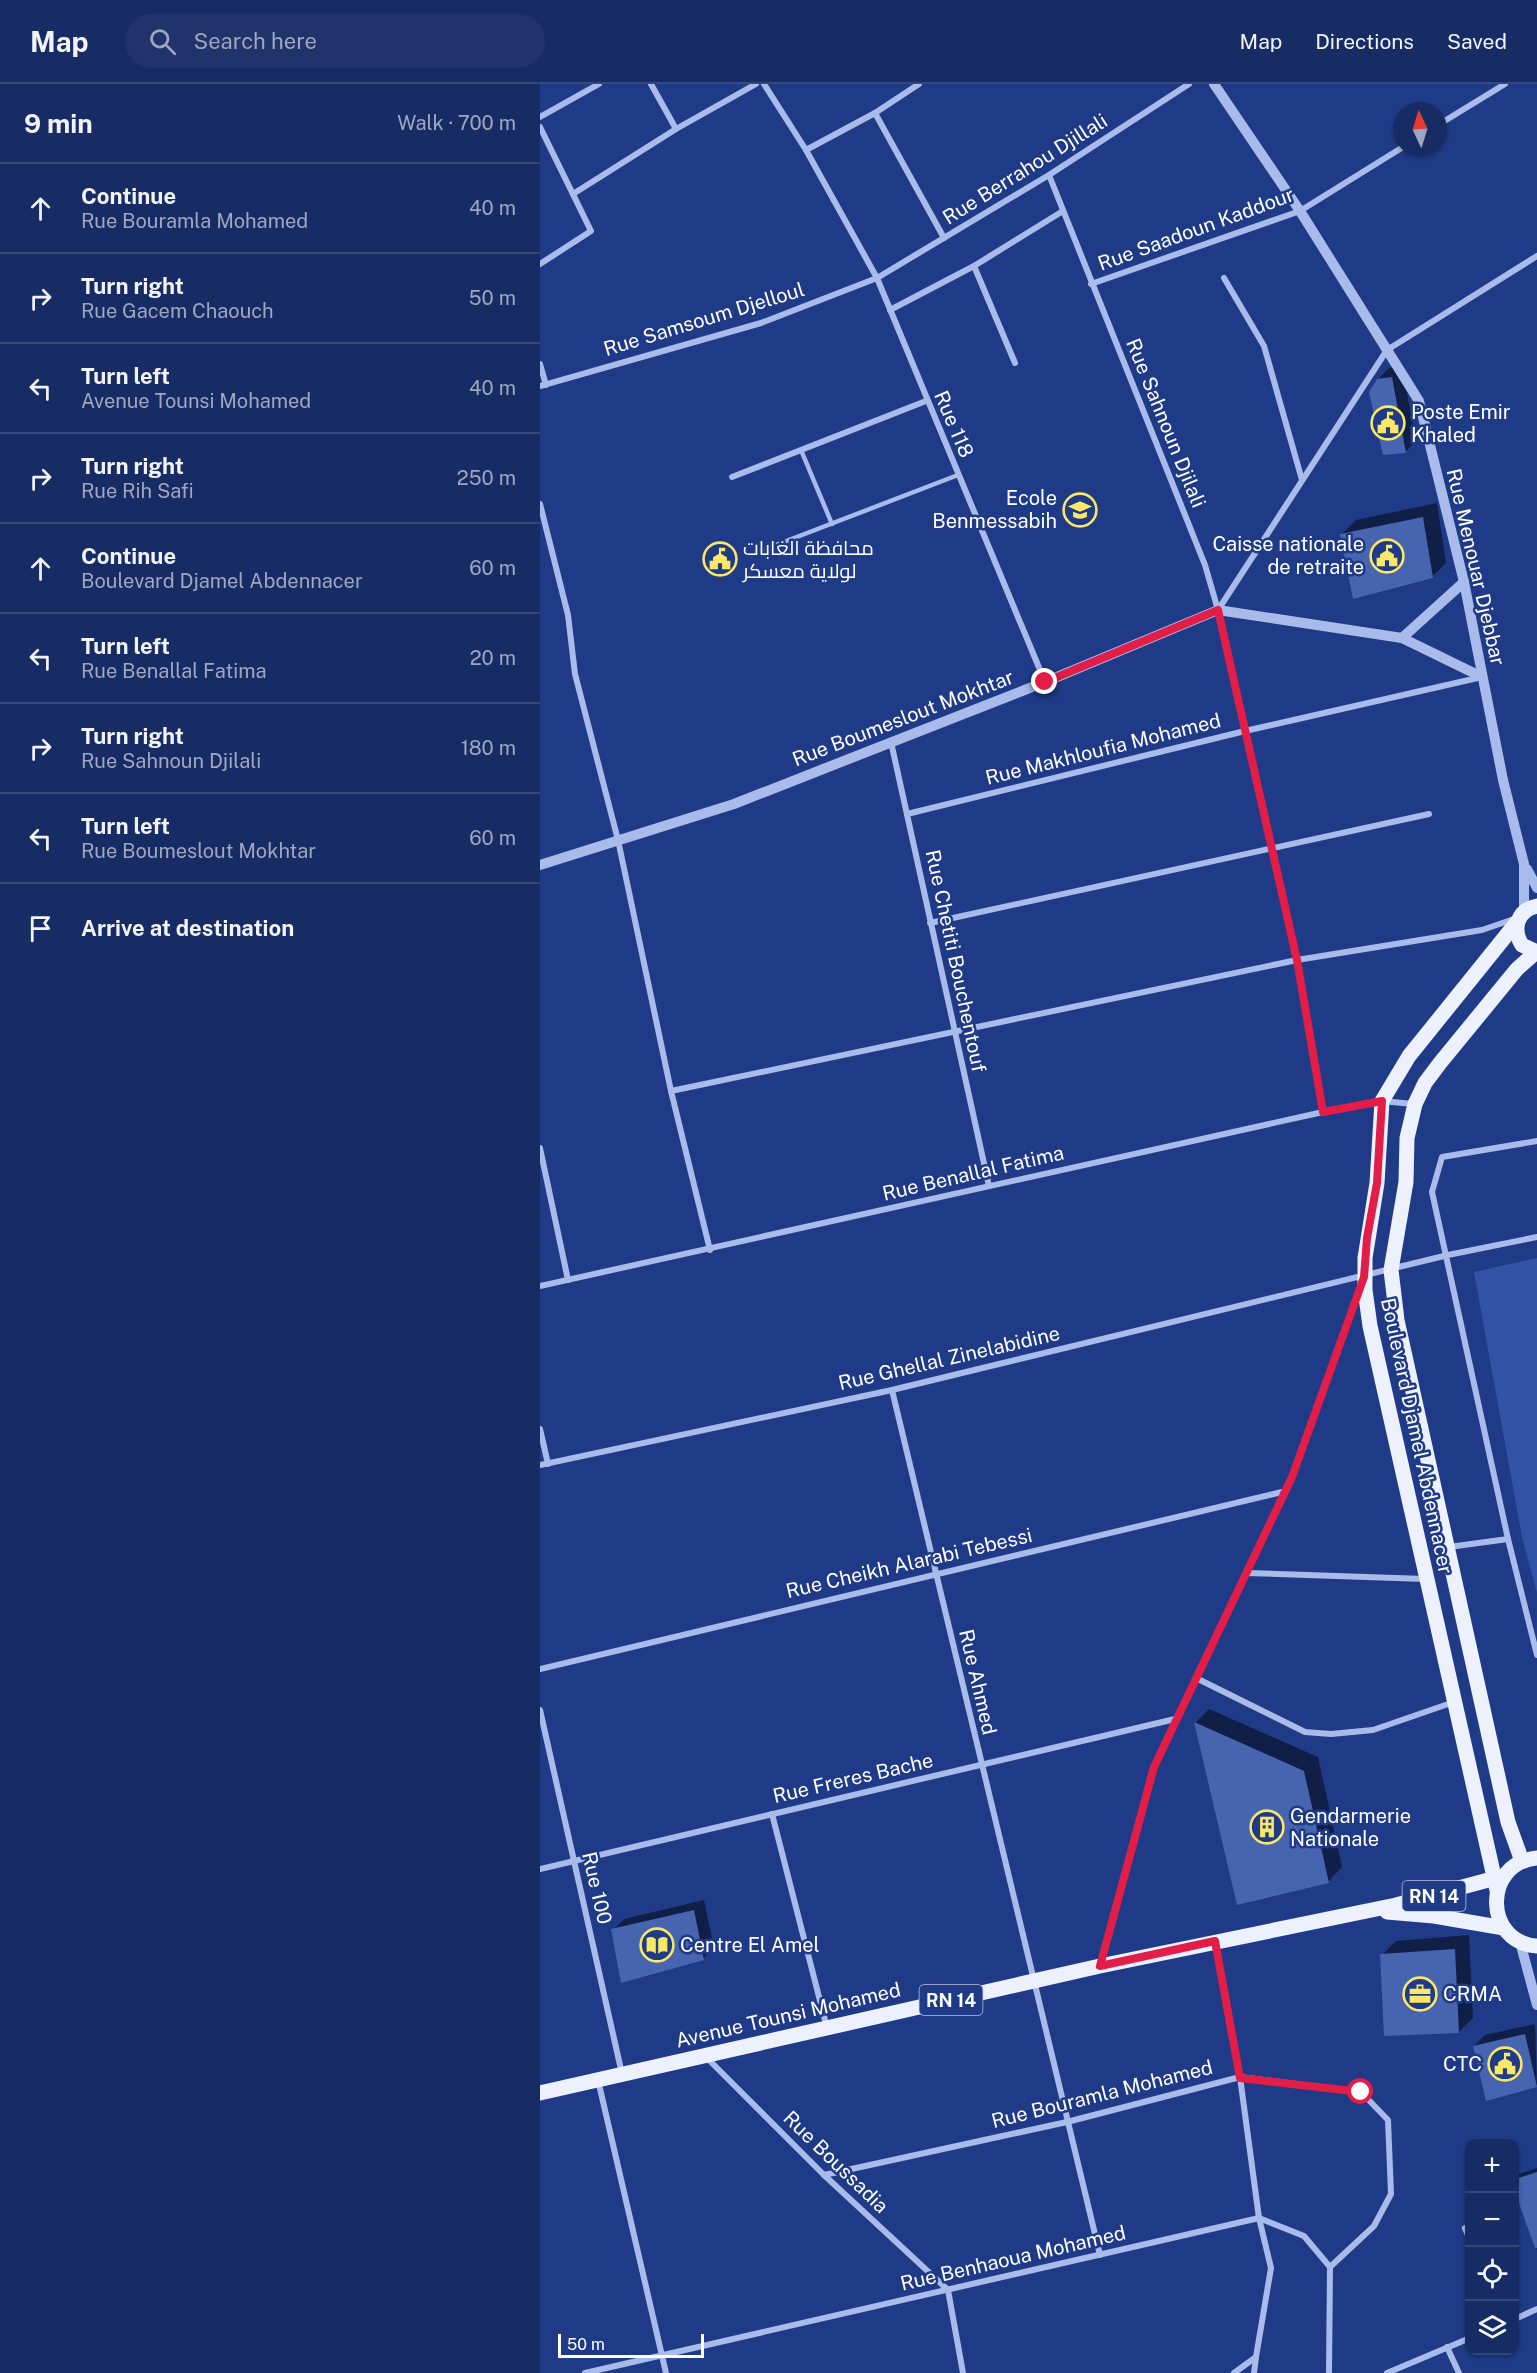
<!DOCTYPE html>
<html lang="en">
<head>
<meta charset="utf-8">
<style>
  :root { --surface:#172c65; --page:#20346b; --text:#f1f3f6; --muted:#9ea7bf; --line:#364879 }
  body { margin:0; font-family:"Public Sans",Cairo,sans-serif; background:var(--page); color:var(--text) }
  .controls { position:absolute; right:18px; bottom:18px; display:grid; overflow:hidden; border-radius:12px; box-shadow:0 2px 4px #0004 }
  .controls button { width:54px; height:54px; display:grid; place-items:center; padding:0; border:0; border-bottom:2px solid var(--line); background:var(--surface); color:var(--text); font:30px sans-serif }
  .compass { position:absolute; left:853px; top:18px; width:54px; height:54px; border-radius:50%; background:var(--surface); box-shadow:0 2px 4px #0004; rotate:356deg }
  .scale { position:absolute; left:18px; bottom:15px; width:146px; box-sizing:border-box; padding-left:6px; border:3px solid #fff; border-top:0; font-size:16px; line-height:21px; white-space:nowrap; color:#fff; -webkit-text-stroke:4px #1f3b87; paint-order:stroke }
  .stop { position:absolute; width:18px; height:18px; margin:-14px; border:4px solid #e11d48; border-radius:50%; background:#fff }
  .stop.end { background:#e11d48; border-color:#fff; box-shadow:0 2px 6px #0008 }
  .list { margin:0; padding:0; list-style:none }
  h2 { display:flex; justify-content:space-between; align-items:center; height:78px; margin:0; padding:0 24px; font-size:26px }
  h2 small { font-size:20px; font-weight:400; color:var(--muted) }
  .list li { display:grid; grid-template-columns:39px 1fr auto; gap:18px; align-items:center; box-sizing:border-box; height:90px; padding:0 24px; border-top:2px solid var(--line) }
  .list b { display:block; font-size:22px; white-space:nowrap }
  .list p { margin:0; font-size:20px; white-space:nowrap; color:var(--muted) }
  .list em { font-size:20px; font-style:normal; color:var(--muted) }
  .icon { flex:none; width:33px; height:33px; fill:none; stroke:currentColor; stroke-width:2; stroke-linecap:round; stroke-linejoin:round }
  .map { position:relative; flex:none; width:997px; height:2289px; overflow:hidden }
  header { display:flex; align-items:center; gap:36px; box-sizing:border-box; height:84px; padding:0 30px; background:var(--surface); border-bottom:2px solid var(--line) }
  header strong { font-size:28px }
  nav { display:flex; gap:33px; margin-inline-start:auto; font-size:21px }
  .search { width:420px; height:54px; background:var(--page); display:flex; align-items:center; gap:15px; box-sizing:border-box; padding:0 21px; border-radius:33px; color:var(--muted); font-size:22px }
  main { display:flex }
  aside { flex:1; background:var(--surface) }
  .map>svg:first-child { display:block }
  .green { fill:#3253a5 }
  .shadow { fill:#0007 }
  .building { fill:#4764b0 }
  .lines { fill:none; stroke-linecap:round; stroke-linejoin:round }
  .service { stroke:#a9bbea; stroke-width:4.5 }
  .minor { stroke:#a9bbea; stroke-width:6 }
  .tertiary { stroke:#a9bbea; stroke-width:10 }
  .primary { stroke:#edf1fe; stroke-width:15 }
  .route { stroke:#e11d48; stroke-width:8 }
  .labels { text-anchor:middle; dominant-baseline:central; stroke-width:5; stroke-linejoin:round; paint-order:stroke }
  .shield { fill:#1f3b87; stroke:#bcc4db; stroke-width:1.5 }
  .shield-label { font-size:18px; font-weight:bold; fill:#fff }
  .street-label { font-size:20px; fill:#fff; stroke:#1f3b87 }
  .poi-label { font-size:20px; fill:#fff; stroke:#1f3b87; text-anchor:start }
</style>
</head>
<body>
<header>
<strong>Map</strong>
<div class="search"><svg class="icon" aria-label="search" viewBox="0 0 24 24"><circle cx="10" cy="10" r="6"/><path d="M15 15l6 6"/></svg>Search here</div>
<nav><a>Map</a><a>Directions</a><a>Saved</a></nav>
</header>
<main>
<aside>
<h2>9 min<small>Walk · 700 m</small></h2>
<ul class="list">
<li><svg class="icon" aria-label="ahead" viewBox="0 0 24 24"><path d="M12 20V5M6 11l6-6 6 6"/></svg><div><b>Continue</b><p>Rue Bouramla Mohamed</p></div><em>40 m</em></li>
<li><svg class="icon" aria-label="right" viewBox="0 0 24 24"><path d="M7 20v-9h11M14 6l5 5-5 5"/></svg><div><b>Turn right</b><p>Rue Gacem Chaouch</p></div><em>50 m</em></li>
<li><svg class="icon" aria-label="left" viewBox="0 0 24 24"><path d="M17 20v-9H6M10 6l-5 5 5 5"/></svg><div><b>Turn left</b><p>Avenue Tounsi Mohamed</p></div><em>40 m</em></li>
<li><svg class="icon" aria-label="right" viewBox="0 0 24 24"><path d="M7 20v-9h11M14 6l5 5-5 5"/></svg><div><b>Turn right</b><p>Rue Rih Safi</p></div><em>250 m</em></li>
<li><svg class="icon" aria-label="ahead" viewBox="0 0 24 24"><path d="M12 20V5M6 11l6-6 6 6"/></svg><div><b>Continue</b><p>Boulevard Djamel Abdennacer</p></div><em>60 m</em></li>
<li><svg class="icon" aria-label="left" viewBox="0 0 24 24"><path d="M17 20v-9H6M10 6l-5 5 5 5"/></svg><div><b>Turn left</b><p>Rue Benallal Fatima</p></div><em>20 m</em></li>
<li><svg class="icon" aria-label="right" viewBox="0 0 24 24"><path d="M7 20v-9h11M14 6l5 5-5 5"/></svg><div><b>Turn right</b><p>Rue Sahnoun Djilali</p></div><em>180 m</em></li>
<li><svg class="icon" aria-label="left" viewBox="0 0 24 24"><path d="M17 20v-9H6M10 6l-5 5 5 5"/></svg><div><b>Turn left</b><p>Rue Boumeslout Mokhtar</p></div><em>60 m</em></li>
<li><svg class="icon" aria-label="arrive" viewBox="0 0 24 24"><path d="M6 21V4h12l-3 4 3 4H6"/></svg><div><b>Arrive at destination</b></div></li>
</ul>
</aside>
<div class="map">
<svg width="997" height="2289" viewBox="0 0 997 2289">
  <rect width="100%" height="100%" fill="#1f3b87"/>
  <path class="green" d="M997,1174V1509L982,1453L934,1188Z"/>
  <g class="shadow">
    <path d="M862,283L876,357L866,367L838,295L849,284Z"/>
    <path d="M897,419L906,479L892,493L801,451L816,436Z"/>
    <path d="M669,1625L778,1673L802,1783L788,1798L655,1639Z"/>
    <path d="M164,1816L174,1864L163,1875L73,1846L84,1835Z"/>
    <path d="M929,1851L933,1934L919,1948L842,1871L856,1857Z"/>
    <path d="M995,1940L997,2002L947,2015L934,1962L945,1951Z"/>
    <path d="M997,2084V2166L975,2104V2095L979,2090Z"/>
  </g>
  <g class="building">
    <path d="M852,293L866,369L843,371L829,308L837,295Z"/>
    <path d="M883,433L893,494L813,515L800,450Z"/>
    <path d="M654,1638L764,1687L789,1799L697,1821Z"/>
    <path d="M154,1826L164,1876L81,1899L71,1845Z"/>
    <path d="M915,1865L919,1949L844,1952L840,1870Z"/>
    <path d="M985,1950L997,2003L946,2017L933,1962Z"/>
    <path d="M997,2088V2164H995L975,2108V2095Z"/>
  </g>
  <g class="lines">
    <g class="service">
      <path d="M261,366L292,440"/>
      <path d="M223,466L418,391"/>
    </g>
    <g class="minor">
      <path d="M111,0L136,45"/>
      <path d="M224,0L266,66L337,194L505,598"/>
      <path d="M335,29L404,154"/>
      <path d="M0,33L59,0"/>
      <path d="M898,41L965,0"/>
      <path d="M0,43L51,147L0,180"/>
      <path d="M266,66L335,29L379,0"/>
      <path d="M509,91L665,481L678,526L757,876L783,1028"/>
      <path d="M33,110L136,45L216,0"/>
      <path d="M434,182L475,279"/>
      <path d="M684,194L724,262L762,396"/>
      <path d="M551,200L760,127L863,63"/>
      <path d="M350,226L434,182L523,127"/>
      <path d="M0,280L6,301"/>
      <path d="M0,302L221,239L337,194L509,91L649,0"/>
      <path d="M192,393L386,317"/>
      <path d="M0,420L28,531L35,590L78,756L131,1007L170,1166"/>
      <path d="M678,526L847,266L997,172"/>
      <path d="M351,658L449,1102"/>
      <path d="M367,730L705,647L942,593"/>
      <path d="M390,839L889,730"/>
      <path d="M131,1007L757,876L942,846L974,835"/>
      <path d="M997,1057L902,1073L892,1108L968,1455L997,1571"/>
      <path d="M0,1064L28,1196"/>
      <path d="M0,1202L783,1028L842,1017L873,1020"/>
      <path d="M352,1306L560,2171"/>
      <path d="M0,1345L8,1380"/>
      <path d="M0,1381L352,1306L908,1171L997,1153"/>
      <path d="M909,1463L968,1455"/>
      <path d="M706,1489L885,1495"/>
      <path d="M0,1585L746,1407"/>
      <path d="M656,1594L765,1648L791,1650L833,1646L914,1618"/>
      <path d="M0,1626L82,1990"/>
      <path d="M232,1730L287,1944"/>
      <path d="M0,1785L635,1635"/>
      <path d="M675,1858L700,1993L719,2134L731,2184L716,2273L694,2289"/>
      <path d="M561,1879L614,1683L752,1393L821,1202"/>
      <path d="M167,1974L284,2091L408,2206L423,2289"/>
      <path d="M58,1996L126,2289"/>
      <path d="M284,2091L527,2038L700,1993L821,2008L848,2036L851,2110L834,2142L790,2183"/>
      <path d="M925,2144L930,2156"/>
      <path d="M975,2235L997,2225"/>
      <path d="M907,2263L919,2289"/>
      <path d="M45,2289L719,2134L764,2152L790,2183L789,2289"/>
      <path d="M714,2289L716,2273"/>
      <path d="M847,2289L930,2254"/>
    </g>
    <g class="tertiary">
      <path d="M674,0L760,127L879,317L924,498L963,696L984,780V828"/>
      <path d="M862,554L924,498"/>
      <path d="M0,781L194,720L505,598L678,526L862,554L942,593"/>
      <path d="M987,785L997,804"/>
      <path d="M980,1858L997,1921"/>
    </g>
    <g class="primary">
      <path d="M997,822C977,826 972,845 982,861L997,868"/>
      <path d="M997,1774C942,1779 944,1859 997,1862"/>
      <path d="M982,1777L968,1738L857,1236L851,1186L866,1098L867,1054L875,1020L885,999L900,979L977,885L996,868"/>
      <path d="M957,1806L830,1242L825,1206V1174L837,1099L842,1017L869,972L977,838"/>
      <path d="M847,1828L894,1832L964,1844"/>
      <path d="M0,2009L560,1882L856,1821L963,1792"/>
    </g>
  </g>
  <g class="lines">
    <path class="route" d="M505,598L678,526L757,876L783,1028L842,1017L837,1099L827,1154L824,1193L752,1393L614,1683L560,1882L675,1857L700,1994L821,2008"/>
  </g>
  <defs>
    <symbol id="civic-ring" viewBox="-11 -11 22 22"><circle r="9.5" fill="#1f3b87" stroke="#f9e768" stroke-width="1.5"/><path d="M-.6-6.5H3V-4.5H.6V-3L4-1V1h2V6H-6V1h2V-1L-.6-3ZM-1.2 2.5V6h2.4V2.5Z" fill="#f9e768"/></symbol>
    <symbol id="school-ring" viewBox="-11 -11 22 22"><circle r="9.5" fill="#1f3b87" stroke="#f9e768" stroke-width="1.5"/><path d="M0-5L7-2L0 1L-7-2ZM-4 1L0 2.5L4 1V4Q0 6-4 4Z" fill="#f9e768"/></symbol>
    <symbol id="building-ring" viewBox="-11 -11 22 22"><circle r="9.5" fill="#1f3b87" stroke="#f9e768" stroke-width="1.5"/><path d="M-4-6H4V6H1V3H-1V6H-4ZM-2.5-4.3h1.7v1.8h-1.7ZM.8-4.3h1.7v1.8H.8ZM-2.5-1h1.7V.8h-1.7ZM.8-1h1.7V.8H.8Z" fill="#f9e768"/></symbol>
    <symbol id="library-ring" viewBox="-11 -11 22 22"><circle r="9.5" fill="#1f3b87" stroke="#f9e768" stroke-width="1.5"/><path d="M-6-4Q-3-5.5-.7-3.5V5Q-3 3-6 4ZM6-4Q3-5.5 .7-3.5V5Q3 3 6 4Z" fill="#f9e768"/></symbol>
    <symbol id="office-ring" viewBox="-11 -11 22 22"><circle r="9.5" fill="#1f3b87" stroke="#f9e768" stroke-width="1.5"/><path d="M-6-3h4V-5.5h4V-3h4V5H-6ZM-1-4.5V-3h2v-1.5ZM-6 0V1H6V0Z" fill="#f9e768"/></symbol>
  </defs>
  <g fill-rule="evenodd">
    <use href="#civic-ring" x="829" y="320" width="38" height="38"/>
    <use href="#school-ring" x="521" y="407" width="38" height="38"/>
    <use href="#civic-ring" x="828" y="453" width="38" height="38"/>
    <use href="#civic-ring" x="161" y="456" width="38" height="38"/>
    <use href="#building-ring" x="708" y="1724" width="38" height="38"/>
    <use href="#library-ring" x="98" y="1842" width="38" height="38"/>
    <use href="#office-ring" x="861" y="1891" width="38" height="38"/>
    <use href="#civic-ring" x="946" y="1961" width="38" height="38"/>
  </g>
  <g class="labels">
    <g class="shield">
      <rect x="862.5" y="1797" width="63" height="30" rx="4.5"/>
      <rect x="379.5" y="1901" width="63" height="30" rx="4.5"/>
    </g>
    <g class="shield-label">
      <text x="894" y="1812">RN 14</text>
      <text x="411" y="1916">RN 14</text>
    </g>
    <g class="street-label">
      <text transform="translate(485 85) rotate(-32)">Rue Berrahou Djillali</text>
      <text transform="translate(656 145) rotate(-20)">Rue Saadoun Kaddour</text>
      <text transform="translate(164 235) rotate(-17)">Rue Samsoum Djelloul</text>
      <text transform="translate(626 339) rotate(68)">Rue Sahnoun Djilali</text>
      <text transform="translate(414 340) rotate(67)">Rue 118</text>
      <text transform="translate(936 483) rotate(77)">Rue Menouar Djebbar</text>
      <text transform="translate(363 634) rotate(-21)">Rue Boumeslout Mokhtar</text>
      <text transform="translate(563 665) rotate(-14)">Rue Makhloufia Mohamed</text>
      <text transform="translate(416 877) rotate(78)">Rue Chetiti Bouchentouf</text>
      <text transform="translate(433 1089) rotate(-13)">Rue Benallal Fatima</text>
      <text transform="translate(409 1274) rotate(-13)">Rue Ghellal Zinelabidine</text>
      <text transform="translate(877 1352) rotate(78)">Boulevard Djamel Abdennacer</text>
      <text transform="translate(369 1479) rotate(-13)">Rue Cheikh Alarabi Tebessi</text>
      <text transform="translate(438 1598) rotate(77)">Rue Ahmed</text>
      <text transform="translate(313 1694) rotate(-13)">Rue Freres Bache</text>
      <text transform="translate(57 1804) rotate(77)">Rue 100</text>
      <text transform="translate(248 1931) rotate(-13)">Avenue Tounsi Mohamed</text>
      <text transform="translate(562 2010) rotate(-14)">Rue Bouramla Mohamed</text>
      <text transform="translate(296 2078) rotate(44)">Rue Boussadia</text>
      <text transform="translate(473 2174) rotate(-13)">Rue Benhaoua Mohamed</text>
    </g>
    <g class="poi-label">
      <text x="871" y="328">Poste Emir<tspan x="871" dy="23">Khaled</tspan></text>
      <text x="517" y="414" text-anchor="end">Ecole<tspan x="517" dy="23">Benmessabih</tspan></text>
      <text x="824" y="460" text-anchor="end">Caisse nationale<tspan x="824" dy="23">de retraite</tspan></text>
      <text x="203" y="464">محافظة الغابات<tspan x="203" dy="23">لولاية معسكر</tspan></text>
      <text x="750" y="1732">Gendarmerie<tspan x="750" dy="23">Nationale</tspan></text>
      <text x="140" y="1861">Centre El Amel</text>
      <text x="903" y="1910">CRMA</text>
      <text x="942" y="1980" text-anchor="end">CTC</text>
    </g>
  </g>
</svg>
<div class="controls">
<button>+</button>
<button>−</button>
<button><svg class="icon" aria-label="locate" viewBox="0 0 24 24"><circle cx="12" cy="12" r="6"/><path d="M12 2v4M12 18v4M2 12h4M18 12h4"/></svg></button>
<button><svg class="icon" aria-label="layers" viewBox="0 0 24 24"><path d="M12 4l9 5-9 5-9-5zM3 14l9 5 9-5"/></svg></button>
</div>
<svg class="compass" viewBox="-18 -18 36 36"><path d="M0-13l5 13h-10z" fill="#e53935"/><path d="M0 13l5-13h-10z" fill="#9ea7bf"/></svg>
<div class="scale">50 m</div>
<div class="stop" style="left:821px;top:2008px"></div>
<div class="stop end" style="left:505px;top:598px"></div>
</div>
</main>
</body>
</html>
